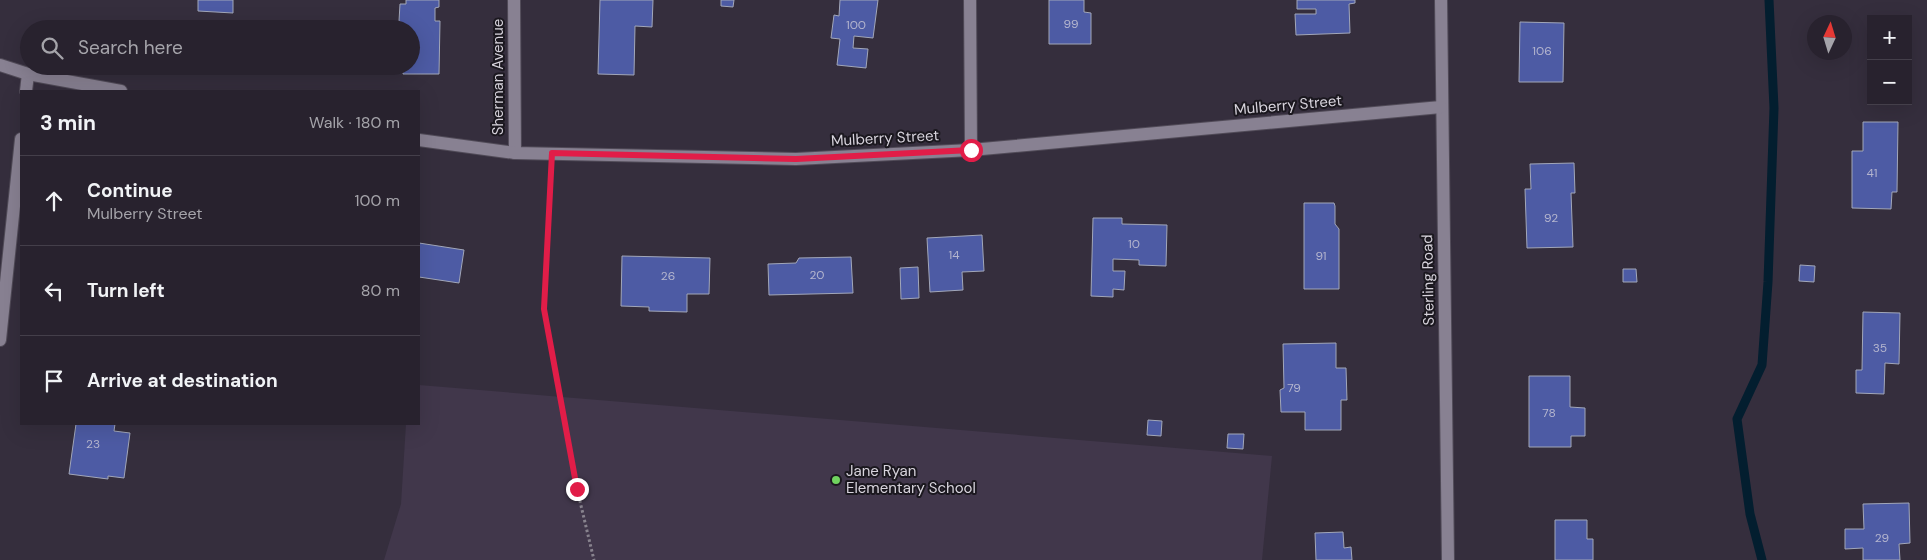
<!DOCTYPE html>
<html lang="en">
<head>
<meta charset="utf-8">
<style>
  :root { --surface:#28222e; --page:#302a36; --text:#f1f3f6; --muted:#a5a4aa; --line:#443f4a }
  body { margin:0; font-family:"DM Sans",sans-serif; background:var(--page); color:var(--text) }
  .controls { position:absolute; right:15px; top:15px; display:grid; overflow:hidden; border-radius:0px; box-shadow:0 5px 20px #0002 }
  .controls button { width:45px; height:45px; display:grid; place-items:center; padding:0; border:0; border-bottom:1px solid var(--line); background:var(--surface); color:var(--text); font:25px sans-serif }
  .compass { position:absolute; left:1807px; top:15px; width:45px; height:45px; border-radius:50%; background:var(--surface); box-shadow:0 5px 20px #0002; rotate:4deg }
  .stop { position:absolute; width:15px; height:15px; margin:-11px; border:4px solid #e11d48; border-radius:50%; background:#fff }
  .stop.end { background:#e11d48; border-color:#fff; box-shadow:0 1px 5px #0008 }
  .list { margin:0; padding:0; list-style:none }
  h2 { display:flex; justify-content:space-between; align-items:center; height:65px; margin:0; padding:0 20px; font-size:21px }
  h2 small { font-size:16px; font-weight:400; color:var(--muted) }
  .list li { display:grid; grid-template-columns:32px 1fr auto; gap:15px; align-items:center; box-sizing:border-box; height:90px; padding:0 20px; border-top:1px solid var(--line) }
  .list b { display:block; font-size:19px; white-space:nowrap }
  .list p { margin:0; font-size:16px; white-space:nowrap; color:var(--muted) }
  .list em { font-size:16px; font-style:normal; color:var(--muted) }
  .icon { flex:none; width:28px; height:28px; fill:none; stroke:currentColor; stroke-width:2; stroke-linecap:round; stroke-linejoin:round }
  .map { position:relative; flex:none; width:1927px; height:560px; overflow:hidden }
  .search { position:absolute; background:var(--surface); box-shadow:0 5px 20px #0002; left:20px; top:20px; width:400px; height:55px; display:flex; align-items:center; gap:12px; box-sizing:border-box; padding:0 18px; border-radius:28px; color:var(--muted); font-size:19px }
  .panel { position:absolute; background:var(--surface); box-shadow:0 5px 20px #0002; left:20px; top:90px; width:400px; height:335px; border-radius:0px }
  .map>svg:first-child { display:block }
  .built { fill:#41374b }
  .lines { fill:none; stroke-linecap:round; stroke-linejoin:round }
  .stream { stroke:#031e2f; stroke-width:9 }
  .building { fill:#4d5ba4; stroke:#a2a7b9 }
  .minor-casing { stroke:#514b58; stroke-width:14 }
  .path { stroke:#88838e; stroke-width:3; stroke-dasharray:2.5 2.5; stroke-linecap:butt }
  .minor { stroke:#888192; stroke-width:12 }
  .route { stroke:#e11d48; stroke-width:6 }
  .poi-dot { fill:#70d35f; stroke:#1b181f; stroke-width:2 }
  .labels { text-anchor:middle; dominant-baseline:central; stroke-width:4; stroke-linejoin:round; paint-order:stroke }
  .number-label { font-size:12px; fill:#b4b5ce }
  .street-label { font-size:15px; fill:#d7d3dc; stroke:#1b181f }
  .poi-label { font-size:15px; fill:#d7d3dc; stroke:#1b181f; text-anchor:start }
</style>
</head>
<body>
<div class="map">
<svg width="1927" height="560" viewBox="0 0 1927 560">
  <rect width="100%" height="100%" fill="#352e3d"/>
  <path class="built" d="M419,385L1272,456L1262,560H384L401,504L406,424H419Z"/>
  <g class="lines">
    <path class="stream" d="M1762,560L1750,514L1737,419L1762,365L1768,282L1774,108L1769,0"/>
  </g>
  <g class="building">
    <path d="M198,0H233V13L198,11Z"/>
    <path d="M406,0H439V7L435,8V21H440L439,74H403V66H411V29H404V25L399,21L400,4H406Z"/>
    <path d="M600,0H653L652,27L635,26L634,75L598,74Z"/>
    <path d="M721,0H734L733,7L721,6Z"/>
    <path d="M840,0H878L873,38L854,36L853,48L868,49L866,68L837,65L840,39L831,38L834,15L839,16Z"/>
    <path d="M1049,0H1084V12L1091,13V44H1049Z"/>
    <path d="M1297,0H1355V3L1349,4L1350,33L1296,35L1295,14H1316V9H1297Z"/>
    <path d="M1520,22L1564,23L1563,82H1519Z"/>
    <path d="M1863,122H1898L1897,192H1892L1891,209L1852,208V151H1863Z"/>
    <path d="M1574,163L1575,193H1571L1573,247L1527,248L1525,189H1531L1530,164Z"/>
    <path d="M1304,203H1334L1335,206V224L1339,229V289H1304Z"/>
    <path d="M1093,218H1122V224L1167,225L1166,266L1139,265V260L1113,259V271H1125L1124,290L1113,289V297L1091,296Z"/>
    <path d="M982,235L984,271L962,272L963,290L930,292L927,238Z"/>
    <path d="M419,243L464,250L459,283L419,277Z"/>
    <path d="M622,256L710,258L709,294H687V312L649,311V307L621,306Z"/>
    <path d="M851,257L853,293L769,295L768,264L796,263L799,258Z"/>
    <path d="M1800,265L1815,266L1814,282L1799,281Z"/>
    <path d="M918,267L919,298L901,299L900,268Z"/>
    <path d="M1623,269H1636L1637,282H1623Z"/>
    <path d="M1863,312L1900,313L1899,364L1885,363L1884,394L1856,393V370H1862Z"/>
    <path d="M1336,343V368H1346L1347,400H1341V430H1305V412H1281L1280,390L1284,388L1283,344Z"/>
    <path d="M1529,376H1570V407L1585,408V436H1571V447H1529Z"/>
    <path d="M1148,420L1162,421L1161,436L1147,435Z"/>
    <path d="M76,424H115L114,431L130,433L124,478L108,476V479L69,474Z"/>
    <path d="M1228,434H1244L1243,449L1227,448Z"/>
    <path d="M1909,503L1910,543L1899,544L1900,560H1863V548L1845,549V529H1864L1863,504Z"/>
    <path d="M1555,520H1587V539H1593V560H1555Z"/>
    <path d="M1343,532L1344,548L1351,547L1352,560H1316L1315,533Z"/>
  </g>
  <g class="lines">
    <defs>
      <g id="minor">
        <path d="M514,0L515,153"/>
        <path d="M970,0L971,150"/>
        <path d="M1441,0L1448,560"/>
        <path d="M0,65L28,74L121,91"/>
        <path d="M26,91L28,74"/>
        <path d="M419,140L515,153L796,159L971,150L1441,107"/>
        <path d="M0,340L21,139"/>
      </g>
    </defs>
    <use href="#minor" class="minor-casing"/>
    <path class="path" d="M551,174L544,309L577,489L594,560"/>
    <use href="#minor" class="minor"/>
  </g>
  <g class="lines">
    <path class="route" d="M577,489L544,309L552,153L796,159L971,150"/>
  </g>
  <circle class="poi-dot" cx="836" cy="480" r="5"/>
  <g class="labels">
    <g class="number-label">
      <text x="1071" y="24">99</text>
      <text x="856" y="25">100</text>
      <text x="1542" y="51">106</text>
      <text x="1872" y="173">41</text>
      <text x="1551" y="218">92</text>
      <text x="1134" y="244">10</text>
      <text x="954" y="255">14</text>
      <text x="1321" y="256">91</text>
      <text x="817" y="275">20</text>
      <text x="668" y="276">26</text>
      <text x="1880" y="348">35</text>
      <text x="1294" y="388">79</text>
      <text x="1549" y="413">78</text>
      <text x="93" y="444">23</text>
      <text x="1882" y="538">29</text>
    </g>
    <g class="street-label">
      <text transform="translate(498 77) rotate(-90)">Sherman Avenue</text>
      <text transform="translate(1288 105) rotate(-5)">Mulberry Street</text>
      <text transform="translate(885 138) rotate(-3)">Mulberry Street</text>
      <text transform="translate(1428 280) rotate(-91)">Sterling Road</text>
    </g>
    <g class="poi-label">
      <text x="846" y="471">Jane Ryan<tspan x="846" dy="17">Elementary School</tspan></text>
    </g>
  </g>
</svg>
<div class="controls">
<button>+</button>
<button>−</button>
</div>
<svg class="compass" viewBox="-18 -18 36 36"><path d="M0-13l5 13h-10z" fill="#e53935"/><path d="M0 13l5-13h-10z" fill="#a5a4aa"/></svg>
<div class="stop" style="left:971px;top:150px"></div>
<div class="stop end" style="left:577px;top:489px"></div>
<div class="search"><svg class="icon" aria-label="search" viewBox="0 0 24 24"><circle cx="10" cy="10" r="6"/><path d="M15 15l6 6"/></svg>Search here</div>
<section class="panel">
<h2>3 min<small>Walk · 180 m</small></h2>
<ul class="list">
<li><svg class="icon" aria-label="ahead" viewBox="0 0 24 24"><path d="M12 20V5M6 11l6-6 6 6"/></svg><div><b>Continue</b><p>Mulberry Street</p></div><em>100 m</em></li>
<li><svg class="icon" aria-label="left" viewBox="0 0 24 24"><path d="M17 20v-9H6M10 6l-5 5 5 5"/></svg><div><b>Turn left</b></div><em>80 m</em></li>
<li><svg class="icon" aria-label="arrive" viewBox="0 0 24 24"><path d="M6 21V4h12l-3 4 3 4H6"/></svg><div><b>Arrive at destination</b></div></li>
</ul>
</section>
</div>
</body>
</html>
